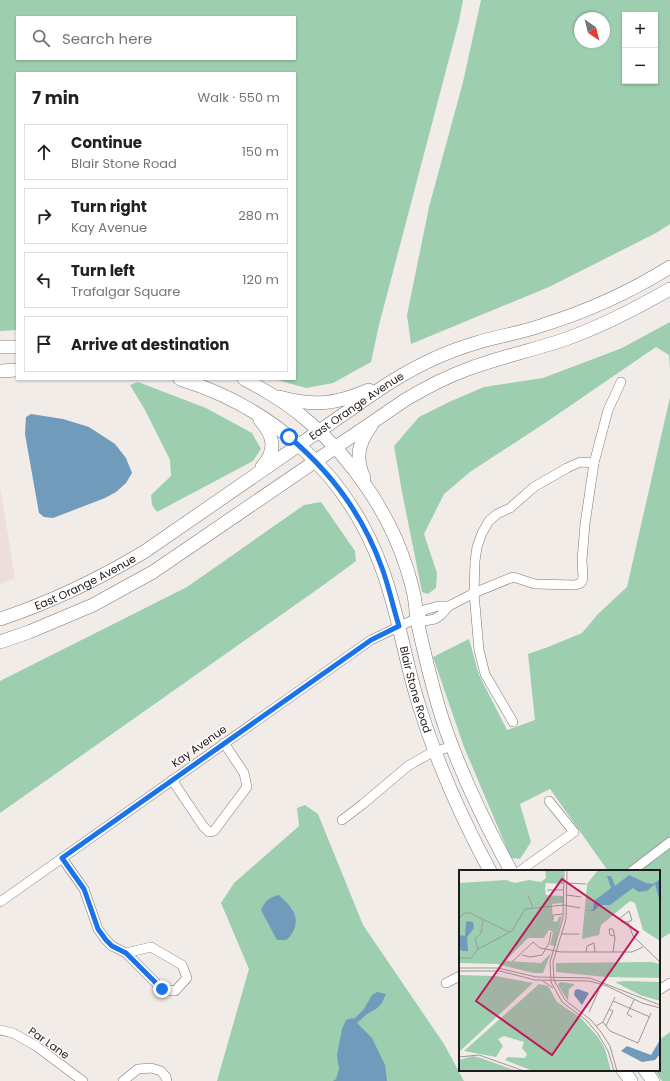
<!DOCTYPE html>
<html lang="en">
<head>
<meta charset="utf-8">
<style>
  :root { --surface:#fff; --page:#f2f2f2; --text:#202124; --muted:#757577; --line:#e0e0e0 }
  body { margin:0; font-family:Poppins,sans-serif; background:var(--page); color:var(--text) }
  .controls { position:absolute; right:12px; top:12px; display:grid; overflow:hidden; border-radius:0px; box-shadow:0 1px 3px #0004 }
  .controls button { width:36px; height:36px; display:grid; place-items:center; padding:0; border:0; border-bottom:1px solid var(--line); background:var(--surface); color:var(--text); font:20px sans-serif }
  .compass { position:absolute; left:574px; top:12px; width:36px; height:36px; border-radius:50%; background:var(--surface); box-shadow:0 1px 3px #0004; rotate:145deg }
  .stop { position:absolute; width:12px; height:12px; margin:-9px; border:3px solid #1a73e8; border-radius:50%; background:#fff }
  .stop.end { background:#1a73e8; border-color:#fff; box-shadow:0 1px 4px #0008 }
  .list { margin:0; padding:0; list-style:none }
  h2 { display:flex; justify-content:space-between; align-items:center; height:52px; margin:0; padding:0 16px; font-size:17px }
  h2 small { font-size:13px; font-weight:400; color:var(--muted) }
  .list li { display:grid; grid-template-columns:26px 1fr auto; gap:12px; align-items:center; box-sizing:border-box; height:56px; margin:0 8px 8px; padding:0 8px; border:1px solid var(--line); border-radius:0px }
  .list b { display:block; font-size:15px; white-space:nowrap }
  .list p { margin:0; font-size:13px; white-space:nowrap; color:var(--muted) }
  .list em { font-size:13px; font-style:normal; color:var(--muted) }
  .icon { flex:none; width:22px; height:22px; fill:none; stroke:currentColor; stroke-width:2; stroke-linecap:round; stroke-linejoin:round }
  .map { position:relative; flex:none; width:670px; height:1081px; overflow:hidden }
  .search { position:absolute; background:var(--surface); box-shadow:0 1px 3px #0004; left:16px; top:16px; width:280px; height:44px; display:flex; align-items:center; gap:10px; box-sizing:border-box; padding:0 14px; border-radius:0px; color:var(--muted); font-size:15px }
  .panel { position:absolute; background:var(--surface); box-shadow:0 1px 3px #0004; left:16px; top:72px; width:280px; height:308px; border-radius:0px }
  .map>svg:first-child { display:block }
  .built { fill:#edded9 }
  .green { fill:#9eceb0; fill-rule:evenodd }
  .water { fill:#709bbb }
  .lines { fill:none; stroke-linecap:round; stroke-linejoin:round }
  .street-casing { stroke:#7d7775; stroke-width:10 }
  .secondary-casing { stroke:#7d7775; stroke-width:14 }
  .street { stroke:#fff; stroke-width:9 }
  .secondary { stroke:#fff; stroke-width:13 }
  .route { stroke:#1a73e8; stroke-width:5 }
  .labels { text-anchor:middle; dominant-baseline:central; stroke-width:3; stroke-linejoin:round; paint-order:stroke }
  .street-label { font-size:11px; fill:#1e1b1a; stroke:#fff9f7 }
  .inset-road { fill:none; stroke:#9d9896; stroke-width:1 }
  .view { fill:#c2185b; fill-opacity:0.15; stroke:#c2185b; stroke-width:2 }
  .inset-edge { fill:none; stroke:#1e1b1a; stroke-width:2 }
</style>
</head>
<body>
<div class="map">
<svg width="670" height="1081" viewBox="0 0 670 1081">
  <rect width="100%" height="100%" fill="#f2ece9"/>
  <path class="built" d="M0,487L15,578L0,584Z"/>
  <g class="green">
    <path d="M0,0H463L459,21L379,325L371,362L333,383L306,388L274,379H295V73H17V330L0,331ZM17,17H295V59H17Z"/>
    <path d="M481,0H670V224L656,233L549,287L411,344L407,315L429,207L463,82ZM625,15H655V81H625ZM580,18H604V42H580Z"/>
    <path d="M670,322V370L669,355L656,347L545,423L470,472L444,494L424,534L437,573L436,588L428,594L422,592L402,492L394,446L419,417L449,402L484,387L543,378L622,348Z"/>
    <path d="M138,382L206,408L252,433L261,449L253,461L157,512L152,505L151,495L171,476L170,460L145,410L130,385Z"/>
    <path d="M670,397V933L659,940V871H608L550,789L520,804L531,842L520,859L511,858L464,747L433,657L469,639L479,675L507,730L535,720L528,654L548,647L582,633L598,614L627,587Z"/>
    <path d="M321,502L355,551L356,561L325,584L0,813V681L187,587L304,505Z"/>
    <path d="M305,805L318,814L363,925L444,1044L464,1081H217L249,969L221,903L234,883L299,826L297,808Z"/>
    <path d="M670,1032V1081H662L655,1070H659V1040Z"/>
  </g>
  <g class="water">
    <path d="M31,414L63,419L89,427L115,444L126,458L132,473L126,483L116,492L105,498L53,518L44,517L39,513L25,434L26,417Z"/>
    <path d="M279,895C288,904 299,913 295,927C293,933 290,937 286,940H277L261,910C266,900 268,898 279,895Z"/>
    <path d="M377,992L386,994L382,1003L376,1009L367,1014L357,1023L372,1038L385,1065L387,1081H333L336,1079L339,1069L337,1055L342,1029L346,1020L352,1018L354,1019L364,1009L372,995Z"/>
  </g>
  <g class="lines">
    <defs>
      <g id="street">
        <path d="M417,618L424,621L435,619L441,615L449,606L474,593L513,577L535,584L575,585L581,583L583,578L582,560L585,524L594,463L608,410L621,382"/>
        <path d="M513,722L485,674L479,650L474,593L475,561L477,547L482,533L489,521L497,514L510,508L534,487L567,468L580,462L594,463"/>
        <path d="M172,780L203,826L209,832L214,831L247,787L244,773L224,743"/>
        <path d="M342,820L363,804L408,766L429,754L452,746"/>
        <path d="M62,858L84,889L98,929L106,940L112,946L126,953L162,989L175,991L187,978L182,965L151,947L126,953"/>
        <path d="M520,871L574,832L549,801"/>
        <path d="M632,871L670,842"/>
        <path d="M0,902L371,640L417,618L424,610L439,606H449"/>
        <path d="M446,983L460,976"/>
        <path d="M659,990L670,983"/>
        <path d="M0,1030L13,1033L36,1046L83,1081"/>
        <path d="M123,1081L138,1069L151,1068L161,1071L166,1077L167,1081"/>
      </g>
      <g id="secondary">
        <path d="M0,347H17"/>
        <path d="M0,371L17,370"/>
        <path id="s1" d="M180,379C274,408 347,474 381,566C398,610 404,657 418,702C436,761 461,817 490,871"/>
        <path d="M244,379C267,391 290,405 309,422C353,460 390,514 407,569C410,580 414,591 415,602C416,608 416,614 417,620C423,648 430,677 438,705C455,763 482,818 511,871"/>
        <path d="M279,397C315,407 336,404 369,390"/>
        <path d="M260,420C274,436 277,450 262,467"/>
        <path d="M364,478C355,458 358,444 371,426"/>
        <path id="s2" d="M0,619C52,602 97,580 144,552L380,389C410,369 441,353 476,343C498,336 521,333 543,325C588,311 630,292 670,267"/>
        <path d="M0,642L29,632L93,605L153,572L405,400C425,388 446,377 468,369C500,357 534,350 566,339C602,326 637,308 670,289"/>
        <path d="M623,1070L631,1081"/>
        <path d="M645,1070L653,1081"/>
      </g>
    </defs>
    <use href="#street" class="street-casing"/>
    <use href="#secondary" class="secondary-casing"/>
    <use href="#street" class="street"/>
    <use href="#secondary" class="secondary"/>
  </g>
  <g class="lines">
    <path class="route" d="M162,989L126,953L112,946L106,940L98,929L84,889L62,858L371,640L399,626C393,607 389,587 382,568C363,515 332,473 289,437"/>
  </g>
  <g class="labels">
    <g class="street-label">
      <text stroke="none"><textPath href="#s2" startOffset="417">East Orange Avenue</textPath></text>
      <text stroke="none"><textPath href="#s2" startOffset="93">East Orange Avenue</textPath></text>
      <text stroke="none"><textPath href="#s1" startOffset="413">Blair Stone Road</textPath></text>
      <text transform="translate(199 746) rotate(-35)">Kay Avenue</text>
      <text transform="translate(49 1043) rotate(35)">Par Lane</text>
    </g>
  </g>
  <g transform="translate(459 870)">
    <rect width="201" height="201" fill="#f2ece9"/>
    <path d="M86,0H104V14L87,13L86,19L87,25L104,26V33L93,34L94,51L98,52L100,47L103,46L96,76L91,75L94,62L90,60L85,68H69L46,91L82,93L92,83L84,103H74L38,94L0,93V13L47,10L56,13L70,10L82,12L87,8ZM139,0H201V71L184,60L176,33L171,31L142,55L140,65L123,69L128,14ZM193,92L201,94V108L147,107L97,102V93ZM0,105L37,106L74,113L0,182ZM167,111L201,112V131L181,125L156,112ZM101,112L116,114L110,119L109,131L99,115ZM80,114L89,116L98,132L122,148L139,167L146,179L152,201H74L46,190L49,187L66,188L68,184L63,178L65,172L45,166L39,169L44,176L37,187L5,181ZM14,186L22,188L58,201H0V190Z" fill="#9eceb0"/>
    <path d="M170,5L187,13L194,14L201,9V32L196,14L188,21L180,22L174,18L151,35H141L135,41H128L134,40L135,31L152,18L148,6H152L156,16ZM9,51L14,52L15,58L8,67L9,81H4L0,79V65L6,66L7,52ZM119,119L130,123L123,135L115,125L116,120ZM201,170V184L196,190L183,192L162,181L168,176L192,185Z" fill="#709bbb"/>
    <path class="inset-road" d="M105,0L104,48L91,92L92,112L103,132L127,150L139,164L149,181L155,201M108,0L107,49L94,92L95,110L106,130L132,150L142,162L151,176L158,201M108,13L127,14M88,20H105M108,25L122,27M69,26L74,37M0,49L5,43H11L50,62M94,50V45L104,44M169,52H163L160,49L170,41L173,50L169,52L174,66L201,92M102,64H120M19,79L16,69L22,63L24,50M127,82L128,76L135,73L136,82M154,82L156,68L154,59H150L151,65L155,66M63,85L71,87L83,85L90,73L92,62M0,88H12L19,79L53,61L66,39L105,35L121,38M53,92L74,72L81,78L102,82H173L184,77M0,98H39L77,107L131,108L201,135M0,101H41L76,110L130,111L148,116L183,133L201,138M84,111L94,118M154,131L191,147M130,142L140,120M173,147L168,144L175,130M144,152L151,161L179,173L192,143M137,156L144,152L156,127M147,156L154,141L150,139M0,187L20,185L65,201"/>
    <path class="view" d="M103,9L179,62L93,185L17,131Z"/>
    <rect width="201" height="201" class="inset-edge"/>
  </g>
</svg>
<div class="controls">
<button>+</button>
<button>−</button>
</div>
<svg class="compass" viewBox="-18 -18 36 36"><path d="M0-13l5 13h-10z" fill="#e53935"/><path d="M0 13l5-13h-10z" fill="#757577"/></svg>
<div class="stop" style="left:289px;top:437px"></div>
<div class="stop end" style="left:162px;top:989px"></div>
<div class="search"><svg class="icon" aria-label="search" viewBox="0 0 24 24"><circle cx="10" cy="10" r="6"/><path d="M15 15l6 6"/></svg>Search here</div>
<section class="panel">
<h2>7 min<small>Walk · 550 m</small></h2>
<ul class="list">
<li><svg class="icon" aria-label="ahead" viewBox="0 0 24 24"><path d="M12 20V5M6 11l6-6 6 6"/></svg><div><b>Continue</b><p>Blair Stone Road</p></div><em>150 m</em></li>
<li><svg class="icon" aria-label="right" viewBox="0 0 24 24"><path d="M7 20v-9h11M14 6l5 5-5 5"/></svg><div><b>Turn right</b><p>Kay Avenue</p></div><em>280 m</em></li>
<li><svg class="icon" aria-label="left" viewBox="0 0 24 24"><path d="M17 20v-9H6M10 6l-5 5 5 5"/></svg><div><b>Turn left</b><p>Trafalgar Square</p></div><em>120 m</em></li>
<li><svg class="icon" aria-label="arrive" viewBox="0 0 24 24"><path d="M6 21V4h12l-3 4 3 4H6"/></svg><div><b>Arrive at destination</b></div></li>
</ul>
</section>
</div>
</body>
</html>
